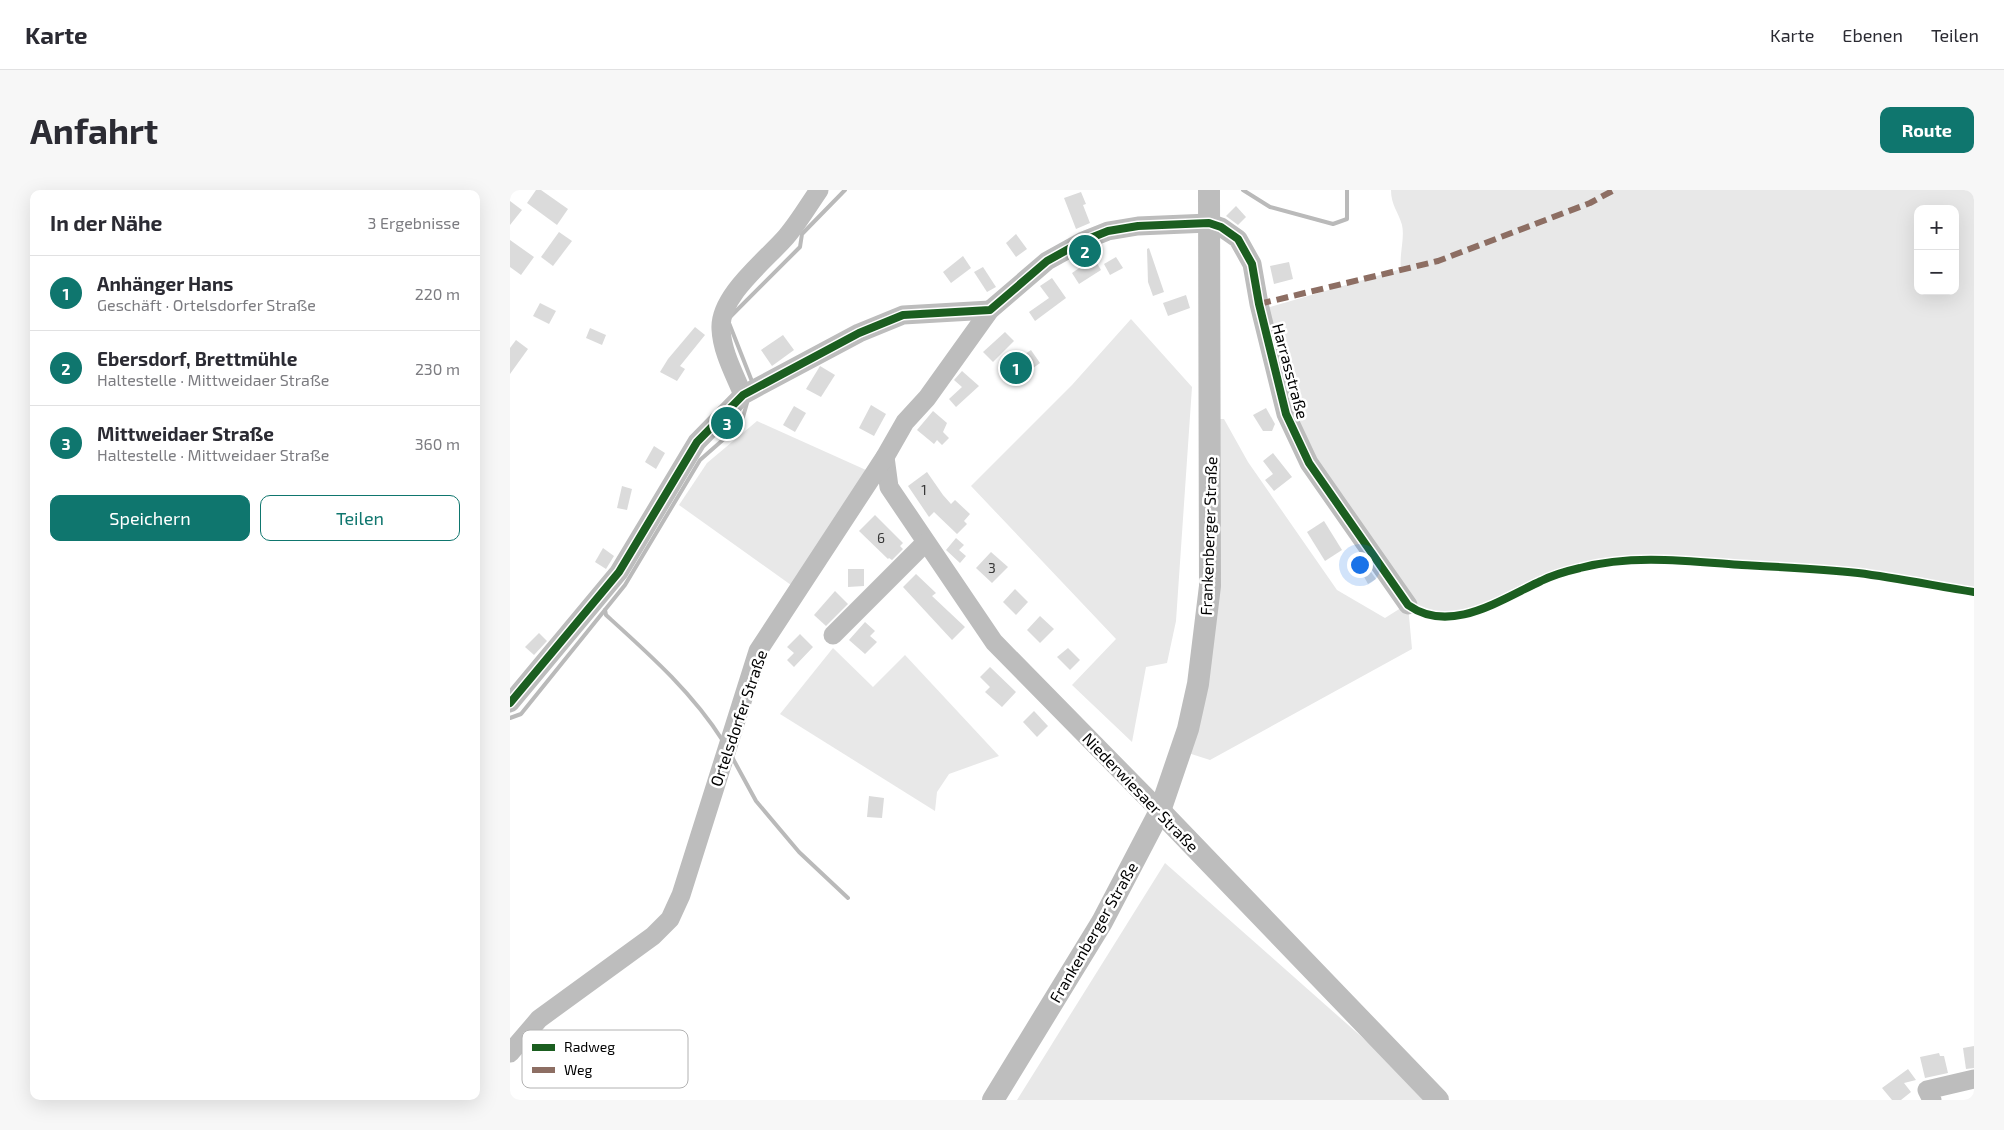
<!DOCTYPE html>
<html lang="de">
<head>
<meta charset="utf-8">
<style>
  :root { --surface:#fff; --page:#f7f7f7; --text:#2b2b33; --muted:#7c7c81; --line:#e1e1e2; --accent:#0f766e }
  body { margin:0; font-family:"Exo 2",sans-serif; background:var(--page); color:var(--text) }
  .controls { position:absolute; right:15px; top:15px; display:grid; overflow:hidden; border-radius:10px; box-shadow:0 5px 20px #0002 }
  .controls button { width:45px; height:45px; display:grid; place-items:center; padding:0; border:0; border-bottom:1px solid var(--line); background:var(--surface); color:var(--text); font:25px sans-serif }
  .you { position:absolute; left:849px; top:374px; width:18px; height:18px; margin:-12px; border:4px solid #fff; border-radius:50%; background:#1a73e8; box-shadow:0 0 0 8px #1a73e833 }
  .badge { display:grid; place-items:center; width:32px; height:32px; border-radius:50%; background:var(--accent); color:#fff; font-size:16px; font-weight:700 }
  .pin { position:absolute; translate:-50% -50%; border:2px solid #fff; box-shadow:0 1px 5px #0006 }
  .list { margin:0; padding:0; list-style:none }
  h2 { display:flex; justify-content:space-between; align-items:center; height:65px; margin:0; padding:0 20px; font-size:21px }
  h2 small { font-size:16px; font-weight:400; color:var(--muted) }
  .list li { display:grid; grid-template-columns:32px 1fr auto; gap:15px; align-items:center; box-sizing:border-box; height:75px; padding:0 20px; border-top:1px solid var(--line) }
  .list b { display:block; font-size:19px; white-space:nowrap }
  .list p { margin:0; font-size:16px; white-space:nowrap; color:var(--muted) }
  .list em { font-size:16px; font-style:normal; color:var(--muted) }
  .actions { display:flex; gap:10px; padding:15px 20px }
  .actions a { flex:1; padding:11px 0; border:1px solid var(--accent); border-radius:10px; text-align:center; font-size:18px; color:var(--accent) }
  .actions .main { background:var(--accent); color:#fff }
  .map { position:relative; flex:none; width:1464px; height:910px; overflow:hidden; border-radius:10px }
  header { display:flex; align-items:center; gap:30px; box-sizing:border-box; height:70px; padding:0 25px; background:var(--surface); border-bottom:1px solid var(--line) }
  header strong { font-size:24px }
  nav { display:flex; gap:28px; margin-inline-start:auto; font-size:18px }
  .intro { display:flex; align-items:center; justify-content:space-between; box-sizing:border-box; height:120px; padding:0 30px }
  h1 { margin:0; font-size:35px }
  .button { padding:12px 22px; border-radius:10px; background:var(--accent); color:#fff; font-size:18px; font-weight:700 }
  main { display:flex; gap:30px; padding:0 30px }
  aside { flex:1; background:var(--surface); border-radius:10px; box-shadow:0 5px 20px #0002 }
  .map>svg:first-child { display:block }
  .green { fill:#e8e8e8; fill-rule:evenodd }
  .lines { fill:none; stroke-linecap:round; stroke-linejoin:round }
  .stream { stroke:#bababa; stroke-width:4 }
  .building { fill:#dbdbdb }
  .minor { stroke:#bdbdbd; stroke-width:19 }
  .major { stroke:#bdbdbd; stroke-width:22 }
  .quiet { stroke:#8d6e63; stroke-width:6; stroke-dasharray:12 6; stroke-linecap:butt }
  .cycleway-casing { stroke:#fff; stroke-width:11 }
  .cycleway { stroke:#1b5e20; stroke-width:8 }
  .labels { text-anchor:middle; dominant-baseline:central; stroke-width:5; stroke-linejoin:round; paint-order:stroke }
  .number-label { font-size:14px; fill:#373737 }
  .street-label { font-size:16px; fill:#000; stroke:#fff }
  .key { fill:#fff; stroke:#b2b2b2; stroke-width:1 }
  .key-label { font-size:14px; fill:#000 }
</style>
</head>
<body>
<header>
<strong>Karte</strong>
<nav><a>Karte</a><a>Ebenen</a><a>Teilen</a></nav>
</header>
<div class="intro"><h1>Anfahrt</h1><a class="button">Route</a></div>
<main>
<aside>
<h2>In der Nähe<small>3 Ergebnisse</small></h2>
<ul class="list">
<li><span class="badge">1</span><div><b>Anhänger Hans</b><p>Geschäft · Ortelsdorfer Straße</p></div><em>220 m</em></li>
<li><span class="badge">2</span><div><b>Ebersdorf, Brettmühle</b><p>Haltestelle · Mittweidaer Straße</p></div><em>230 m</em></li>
<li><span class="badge">3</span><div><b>Mittweidaer Straße</b><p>Haltestelle · Mittweidaer Straße</p></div><em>360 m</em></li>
</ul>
<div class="actions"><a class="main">Speichern</a><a>Teilen</a></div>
</aside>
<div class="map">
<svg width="1464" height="910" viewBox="0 0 1464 910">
  <rect width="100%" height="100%" fill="#fff"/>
  <g class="green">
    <path d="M881,0H1464V402C1425,396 1387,387 1348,383C1310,379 1272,378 1234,375C1180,371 1125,365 1072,378C1059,381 1044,385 1032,391C991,408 942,446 898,415L902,459L700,570L672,561L688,494L700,229H714L738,272L827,400L875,428L894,416L799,273L749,114L760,117L891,79C889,65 895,48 892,35C888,21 881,15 881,0ZM1408,19H1445V101H1408Z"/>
    <path d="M621,129L682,197L666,431L657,473L636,477L622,552L562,495L606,449L461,296L562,195Z"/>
    <path d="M247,231L356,280L281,395L169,315L197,273Z"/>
    <path d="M323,458L363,497L395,465L489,566L439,584L427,602L425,621L270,524Z"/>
    <path d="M655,673L923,910H507Z"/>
  </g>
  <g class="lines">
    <g class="stream">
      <path d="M733,0L760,17L823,34L837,29V0"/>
      <path d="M221,126L290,57L292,44L335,0"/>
      <path d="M219,133L243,194"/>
      <path d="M95,420L96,425C139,464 182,502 213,551"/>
      <path d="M0,528L11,524L115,395L190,270L231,234L237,213"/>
      <path d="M222,567L246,611L289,662L338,708"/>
    </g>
  </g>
  <g class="building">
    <path d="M26,0H31L58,19L47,35L17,13Z"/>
    <path d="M571,2L576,14L573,15L580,33L566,39L554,8Z"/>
    <path d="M0,11L12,20L0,35Z"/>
    <path d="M726,16L736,27L728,35L716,26Z"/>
    <path d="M49,42L62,51L43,76L31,67Z"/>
    <path d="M506,44L517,59L506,67L496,53Z"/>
    <path d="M0,50L24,67L11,85L0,77Z"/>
    <path d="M639,58L654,102L643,106L638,92L637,59Z"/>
    <path d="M453,66L461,78L441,93L433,82Z"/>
    <path d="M606,67L613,78L600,85L594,74Z"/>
    <path d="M584,68L591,80L569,94L562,83Z"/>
    <path d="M779,72L783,89L764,94L760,76Z"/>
    <path d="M473,77L486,97L477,102L464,82Z"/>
    <path d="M542,88L556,108L525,131L519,122L539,108L530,96Z"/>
    <path d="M676,105L680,118L658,126L653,113Z"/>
    <path d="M30,113L46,121L39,134L23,126Z"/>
    <path d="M185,137L195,145L170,176L175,179L167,191L150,182L158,169Z"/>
    <path d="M80,138L96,145L92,155L76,148Z"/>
    <path d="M495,142L504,151L483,172L473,162Z"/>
    <path d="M273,145L284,160L262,176L251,160Z"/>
    <path d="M6,150L18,159L0,184V158Z"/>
    <path d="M521,160L530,173L507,190L497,176Z"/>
    <path d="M310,176L325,185L311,207L296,199Z"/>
    <path d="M452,181L469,196L446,217L439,209L452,197L444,190Z"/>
    <path d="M361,215L376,224L364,246L349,238Z"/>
    <path d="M284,216L296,223L285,242L273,235Z"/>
    <path d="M756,218L765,234L762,241H753L743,225Z"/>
    <path d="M423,221L437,233L433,242L439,248L432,255L427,250L424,254L407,240Z"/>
    <path d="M144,256L155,263L146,279L135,272Z"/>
    <path d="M763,263L782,287L764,301L755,290L763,284L753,271Z"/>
    <path d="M417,282L433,305L441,314L445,310L460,324L454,331L457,334L447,344L424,322L419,327L398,296Z"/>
    <path d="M112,296L122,299L117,320L107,318Z"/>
    <path d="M365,325L393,353L390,356L393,359L382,370L379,368L378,369L349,341Z"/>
    <path d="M814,331L832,360L815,371L797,342Z"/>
    <path d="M446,348L454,355L449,360L456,366L450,373L436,360Z"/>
    <path d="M93,358L104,366L96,379L85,372Z"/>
    <path d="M481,362L498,377L482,393L466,378Z"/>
    <path d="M338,379H354V396L338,397Z"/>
    <path d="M859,379L866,389L858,394L852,383Z"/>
    <path d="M406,384L426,403L422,406L455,437L442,450L393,397Z"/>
    <path d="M505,399L518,412L506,425L493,412Z"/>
    <path d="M325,401L338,414L316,436L304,425Z"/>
    <path d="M530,426L544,439L530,453L517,440Z"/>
    <path d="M355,432L365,441L360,446L367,452L355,464L339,450Z"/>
    <path d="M29,443L37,451L24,465L15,457Z"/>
    <path d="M290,444L303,457L284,477L277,470L284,463L277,457Z"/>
    <path d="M558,458L570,470L560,480L547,467Z"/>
    <path d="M480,477L506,502L492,517L475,502L480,497L470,487Z"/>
    <path d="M524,521L538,536L527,547L513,532Z"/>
    <path d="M359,606L374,608L372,628L357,627Z"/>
    <path d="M1464,856V878L1456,879L1453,858Z"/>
    <path d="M1429,863L1430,866H1434L1438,883L1415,888L1410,867Z"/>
    <path d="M1398,879L1406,890L1394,893L1401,902L1391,910H1382L1372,898Z"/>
  </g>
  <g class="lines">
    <g class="minor">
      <path d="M233,205C225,185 212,162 211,139C209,106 255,71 276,47C288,33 298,16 309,0"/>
      <path d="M375,267L379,297L484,452L650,621"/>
      <path d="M323,445L415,353"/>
      <path d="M0,513L109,382L187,252L233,205L349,143L393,125L480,120"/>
      <path d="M0,863L29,829L143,746L160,729L171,705L248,461L375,267L395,232L417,208L480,120L537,71L573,51L598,41L628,36L699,33L711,37L728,49L742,74L749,114L776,224L799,273L898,415"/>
      <path d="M1422,910L1417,900L1464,889"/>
    </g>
    <g class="major">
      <path d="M650,621L928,910"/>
      <path d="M483,910L592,732L650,621L678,539L688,494L700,396L699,0"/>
    </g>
    <path class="quiet" d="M749,114L928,71L1080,13L1104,0"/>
    <defs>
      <path id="cycleway" d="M0,513L109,382L187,252L233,205L349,143L393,125L480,120L537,71L573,51L598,41L628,36L699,33L711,37L728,49L742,74L749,114L776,224L799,273L898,415C940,445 990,410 1031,391C1043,385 1057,381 1070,378C1122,364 1178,371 1232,375C1270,377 1310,379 1348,383C1387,388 1426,396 1464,402"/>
    </defs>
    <use href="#cycleway" class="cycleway-casing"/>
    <use href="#cycleway" class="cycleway"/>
  </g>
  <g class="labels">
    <g class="number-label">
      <text x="414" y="299">1</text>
      <text x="371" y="347">6</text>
      <text x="482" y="377">3</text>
    </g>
    <g class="street-label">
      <text transform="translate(781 181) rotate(75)">Harrasstraße</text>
      <text transform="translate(698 346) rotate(-88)">Frankenberger Straße</text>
      <text transform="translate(228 528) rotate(-71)">Ortelsdorfer Straße</text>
      <text transform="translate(631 602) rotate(46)">Niederwiesaer Straße</text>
      <text transform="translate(583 742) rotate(-60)">Frankenberger Straße</text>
    </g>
  </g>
  <rect x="12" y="840" width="166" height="58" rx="8" class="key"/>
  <rect x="22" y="854" width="23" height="7" fill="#1b5e20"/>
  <rect x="22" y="877" width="23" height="6" fill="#8d6e63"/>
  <g class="key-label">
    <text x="54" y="862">Radweg</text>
    <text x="54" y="885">Weg</text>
  </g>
</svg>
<div class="controls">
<button>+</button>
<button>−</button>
</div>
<div class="you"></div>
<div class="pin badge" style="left:506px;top:178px">1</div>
<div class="pin badge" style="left:575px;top:61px">2</div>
<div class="pin badge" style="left:217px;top:233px">3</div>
</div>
</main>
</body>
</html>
